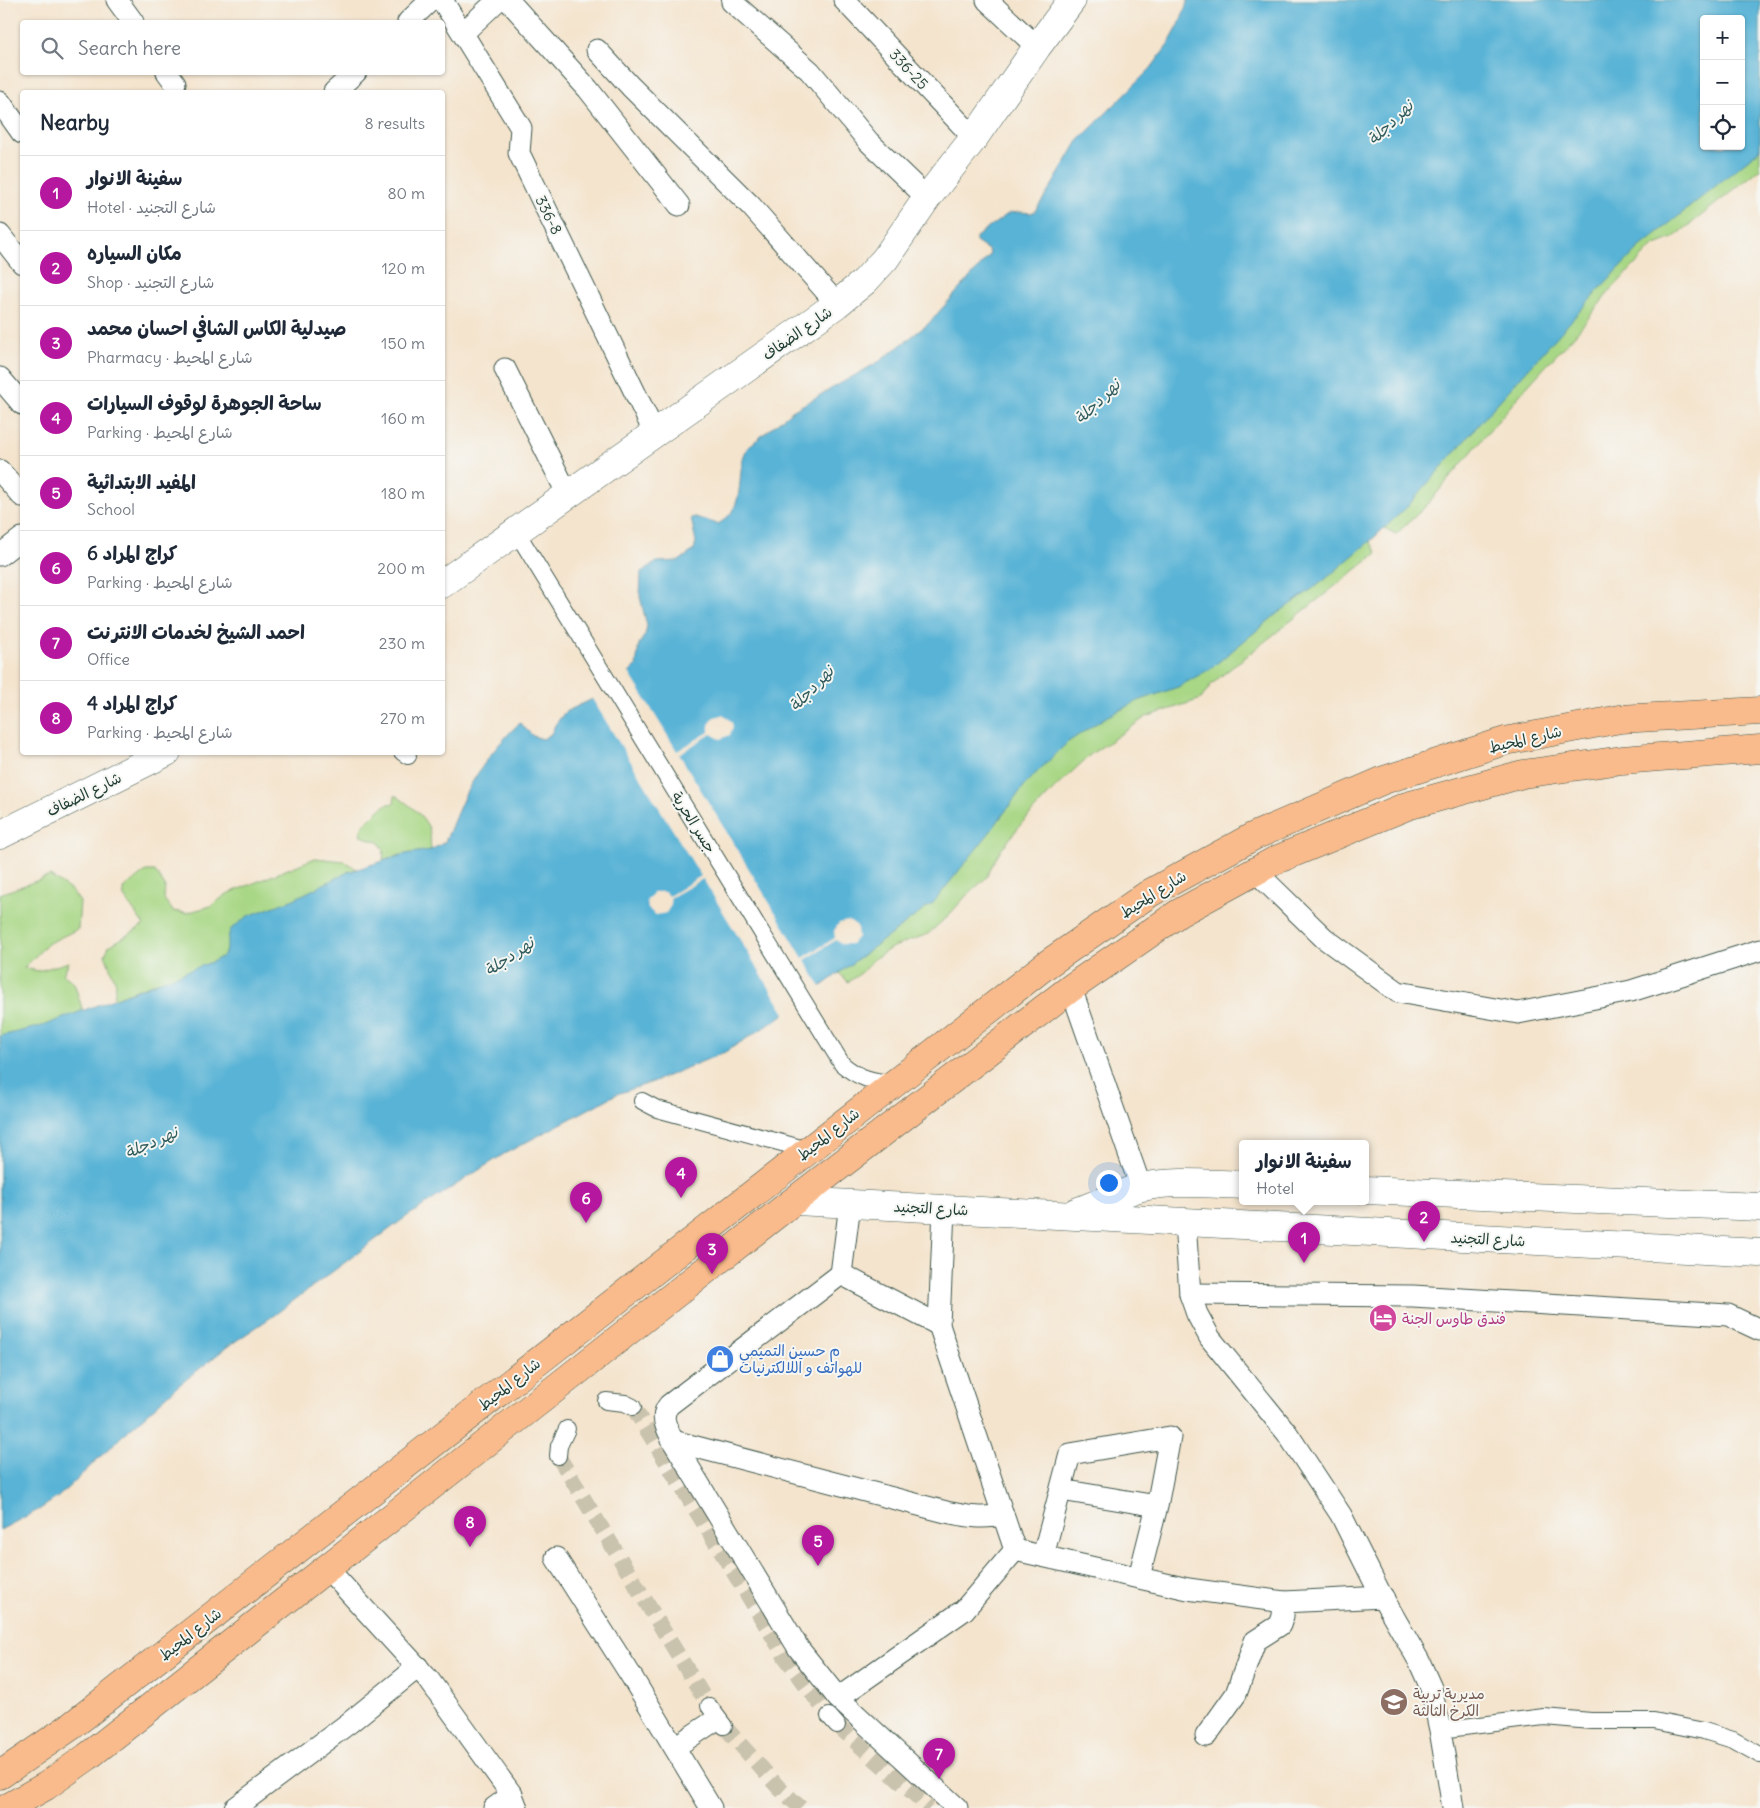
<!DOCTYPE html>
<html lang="en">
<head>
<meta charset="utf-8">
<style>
  :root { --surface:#fff; --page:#f6f6f7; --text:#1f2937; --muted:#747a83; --line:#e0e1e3; --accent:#b5179e }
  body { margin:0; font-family:Delius,"Playpen Sans Arabic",sans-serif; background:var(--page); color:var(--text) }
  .controls { position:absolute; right:15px; top:15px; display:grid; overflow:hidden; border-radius:5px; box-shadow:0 1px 4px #0004 }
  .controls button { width:45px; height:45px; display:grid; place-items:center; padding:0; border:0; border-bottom:1px solid var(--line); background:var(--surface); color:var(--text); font:25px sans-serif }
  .you { position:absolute; left:1108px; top:1182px; width:18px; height:18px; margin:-12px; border:4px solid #fff; border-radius:50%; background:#1a73e8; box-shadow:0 0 0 8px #1a73e833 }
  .badge { display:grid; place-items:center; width:32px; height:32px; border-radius:50%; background:var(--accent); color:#fff; font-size:16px; font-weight:700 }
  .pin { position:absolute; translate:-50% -41px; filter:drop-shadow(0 1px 2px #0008) }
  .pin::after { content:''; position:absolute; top:26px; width:18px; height:15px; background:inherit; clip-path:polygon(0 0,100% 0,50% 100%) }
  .popup { position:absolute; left:1239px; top:1140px; width:130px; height:65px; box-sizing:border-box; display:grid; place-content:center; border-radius:5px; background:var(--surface); filter:drop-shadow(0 1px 4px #0005); font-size:16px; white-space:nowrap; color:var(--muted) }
  .popup b { font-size:19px; color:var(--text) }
  .popup::after { content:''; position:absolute; left:50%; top:100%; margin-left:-10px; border:10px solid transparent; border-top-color:var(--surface) }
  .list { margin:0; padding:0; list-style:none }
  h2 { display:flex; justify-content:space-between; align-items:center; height:65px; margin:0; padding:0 20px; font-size:21px }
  h2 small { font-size:16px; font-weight:400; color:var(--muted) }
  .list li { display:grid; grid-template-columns:32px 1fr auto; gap:15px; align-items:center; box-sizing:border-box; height:75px; padding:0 20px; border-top:1px solid var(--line) }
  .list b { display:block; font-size:19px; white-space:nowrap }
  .list p { margin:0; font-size:16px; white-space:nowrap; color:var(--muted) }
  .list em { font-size:16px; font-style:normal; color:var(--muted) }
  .icon { flex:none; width:28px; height:28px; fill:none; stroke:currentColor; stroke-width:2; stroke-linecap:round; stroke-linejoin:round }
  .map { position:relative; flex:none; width:1760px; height:1808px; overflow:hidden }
  .search { position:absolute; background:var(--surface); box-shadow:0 1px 4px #0004; left:20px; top:20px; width:425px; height:55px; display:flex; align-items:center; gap:12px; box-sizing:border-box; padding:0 18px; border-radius:5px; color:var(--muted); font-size:19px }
  .panel { position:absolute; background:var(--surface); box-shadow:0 1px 4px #0004; left:20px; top:90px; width:425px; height:665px; border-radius:5px }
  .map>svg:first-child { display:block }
  .green { fill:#a8d785; stroke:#648a5c }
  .water { fill:#59b3d6; stroke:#3c7885; fill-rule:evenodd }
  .pier { fill:#f4e4cd }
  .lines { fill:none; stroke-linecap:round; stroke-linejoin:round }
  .pedestrian-tunnel { stroke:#c9c3ae; stroke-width:16; stroke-dasharray:16 8; stroke-linecap:butt }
  .pedestrian-casing { stroke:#3f564b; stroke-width:18 }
  .minor-casing { stroke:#3f564b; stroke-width:23 }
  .tertiary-casing { stroke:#3f564b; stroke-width:29 }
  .primary-casing { stroke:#3f564b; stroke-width:29 }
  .pedestrian { stroke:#fff; stroke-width:16 }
  .minor { stroke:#fff; stroke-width:21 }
  .tertiary { stroke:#fff; stroke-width:28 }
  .primary { stroke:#fabb8c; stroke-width:28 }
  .labels { text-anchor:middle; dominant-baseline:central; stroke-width:4; stroke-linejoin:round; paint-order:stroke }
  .street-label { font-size:15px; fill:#1f3d34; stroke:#f6f6f2 }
  .hotel-label { font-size:15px; fill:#b23c85; stroke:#f6f6f2; text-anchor:start }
  .shop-label { font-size:15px; fill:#366cbe; stroke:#f6f6f2; text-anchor:start }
  .education-label { font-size:15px; fill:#785e54; stroke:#f6f6f2; text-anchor:start }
  .water-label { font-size:16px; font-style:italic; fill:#2e5a5c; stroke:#f6f6f2 }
</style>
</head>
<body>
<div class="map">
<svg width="1760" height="1808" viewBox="0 0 1760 1808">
  <rect width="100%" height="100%" fill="#f6f6f2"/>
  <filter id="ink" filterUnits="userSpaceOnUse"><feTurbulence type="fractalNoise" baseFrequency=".02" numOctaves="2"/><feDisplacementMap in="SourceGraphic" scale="10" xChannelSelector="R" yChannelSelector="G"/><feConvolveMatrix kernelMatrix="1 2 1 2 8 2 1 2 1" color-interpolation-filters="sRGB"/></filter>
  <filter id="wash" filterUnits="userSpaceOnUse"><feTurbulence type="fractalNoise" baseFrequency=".0096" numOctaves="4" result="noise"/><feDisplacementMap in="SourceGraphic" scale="20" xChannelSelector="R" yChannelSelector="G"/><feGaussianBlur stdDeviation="1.12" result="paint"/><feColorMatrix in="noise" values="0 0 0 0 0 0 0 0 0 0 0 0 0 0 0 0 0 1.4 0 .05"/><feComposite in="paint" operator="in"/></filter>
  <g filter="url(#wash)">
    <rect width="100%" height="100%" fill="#f4e4cd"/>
    <g class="green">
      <path d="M1760,112V169L1673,238L1653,246L1609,292L1578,331L1524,390L1425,507L1396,534L1384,528L1370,541L1377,553L1221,676L1211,685L1201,699L1146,717L1091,754L1055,788L1021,824L998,854L986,878L966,896L949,915L928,934L891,948L873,960L861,973L848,982L839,973L870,949L1007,787L1370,509L1741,146Z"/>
      <path d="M395,795C407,803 421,813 428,826C431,832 430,843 431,850L405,854L383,860L384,850L378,841L371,840L360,835L362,826L385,805L394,803Z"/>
      <path d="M315,858L344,861L357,869L347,872L295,939L154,983L114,999L116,983L105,955L109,946L144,925L124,897L123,889L146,871H155L165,886L164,899L173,911L186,913L211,906L227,894Z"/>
      <path d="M50,876L72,891L80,902L78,929L47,944L24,968L38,971L69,962L63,974L74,983L83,1011L57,1021L0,1072V894Z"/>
    </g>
    <path class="water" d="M1188,0H1760V150L1639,248L1605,283L1493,408L1407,507L1370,541L1322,582L1278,613L1210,669L1178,687L1138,701L1106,717L1068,742L1027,782L990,832L933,903L776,1020L725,1052L653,1082L617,1094L504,1154L406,1217L273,1316L227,1347L178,1386L122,1436L58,1497L40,1509L0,1530V1036L42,1026L214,961L221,957L225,953L230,930L248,916L294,899L348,872L405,854L431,850L445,842C452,826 458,809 466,793C479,769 500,740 520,723L533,736L543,739L551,734L555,725L565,712L597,697L627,675L636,666L639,644L645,635L647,626L640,597L641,572L657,562L679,561L694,550L696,542L691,518L695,517L718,524C750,506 733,472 748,447L792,411L880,361L928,324L989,256L990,253L988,250L976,242V237L1009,213L1020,212L1031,213L1035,211L1048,192L1078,141L1151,68L1168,45L1179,25ZM1704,19H1741V146H1704Z"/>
    <path class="pier" d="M628,671L677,751L709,732V725L714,717L723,715L731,721L733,726L730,735L720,739L711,734L679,754L803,958L835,938L834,931L839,923L849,921L857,927L858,937L851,944H841L836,940L805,960L822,989L786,1015L703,879L670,898L671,905L666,913L656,915L648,909L647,900L654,892H664L669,896L701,876L591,697L595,695L605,683Z"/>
  </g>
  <g filter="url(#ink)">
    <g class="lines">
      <g class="pedestrian-tunnel">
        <path d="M633,1407L786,1658L829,1716"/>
        <path d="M558,1456L709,1706"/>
        <path d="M837,1725L930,1808"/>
        <path d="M724,1726L779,1788L801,1808"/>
      </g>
      <defs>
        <g id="pedestrian">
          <path d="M516,531L842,1064C858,1078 873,1082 894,1083"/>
          <path d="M402,752L408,756"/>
          <path d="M642,1101L657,1109L808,1150"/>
          <path d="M606,1401L625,1403L633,1407"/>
          <path d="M558,1456L559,1446L567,1429"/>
          <path d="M709,1706L724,1726"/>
          <path d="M829,1716L837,1725"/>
          <path d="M1440,1730L1544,1717L1591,1721H1654L1704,1731L1733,1740L1760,1755"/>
        </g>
        <g id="minor">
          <path d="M117,0L133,22"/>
          <path d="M442,0L521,128L519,153L655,434"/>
          <path d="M508,0L588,89L679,205"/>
          <path d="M844,0L974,138"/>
          <path d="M987,0L1037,47"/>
          <path d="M732,2L810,71L869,142L927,198"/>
          <path d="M408,22L431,0"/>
          <path d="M463,33L498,0"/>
          <path d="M597,50L631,87L751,206L837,304"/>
          <path d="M167,72L175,83"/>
          <path d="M334,92L356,72"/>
          <path d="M0,102L22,133"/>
          <path d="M0,235L22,263"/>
          <path d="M505,369L568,495"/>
          <path d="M0,378L22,404"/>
          <path d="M0,471L22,496"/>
          <path d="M0,555L22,538"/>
          <path d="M1255,871L1324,938L1398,992L1518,1013L1631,991L1760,950"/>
          <path d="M1071,988L1141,1188"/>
          <path d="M850,1204L841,1274L939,1325"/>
          <path d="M944,1209L939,1325L1015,1550"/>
          <path d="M1185,1223L1190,1294L1197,1314L1210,1338L1287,1433L1341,1515L1379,1591L1419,1661L1431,1688L1440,1730L1453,1808"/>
          <path d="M841,1274L669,1405C659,1417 667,1428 673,1441L799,1649L838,1698L957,1808"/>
          <path d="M1190,1294L1413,1296L1728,1315L1760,1330"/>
          <path d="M673,1441L946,1512C966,1516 984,1520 1003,1514"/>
          <path d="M1061,1490L1157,1506"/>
          <path d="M1015,1550L1188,1589L1284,1602L1383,1597"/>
          <path d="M1043,1556L1070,1454L1170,1437L1157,1506L1139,1577"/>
          <path d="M556,1558L630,1674L711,1808"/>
          <path d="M327,1568L429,1680L512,1795L517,1808"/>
          <path d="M838,1698L964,1610L1015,1550"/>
          <path d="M1206,1736L1236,1694L1255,1641L1280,1625L1283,1616L1284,1602"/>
          <path d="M675,1747L711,1723"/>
          <path d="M235,1808L349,1723L418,1667"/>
          <path d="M494,1808L512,1795"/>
        </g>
        <g id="tertiary">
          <path d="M442,584L837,304L865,281L885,259L927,198L974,138L1037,47L1072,0"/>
          <path d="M0,835L167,752"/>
          <path d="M1365,1190L1760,1207"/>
          <path d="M796,1201L1760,1253"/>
          <path d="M1076,1212C1098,1204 1120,1193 1142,1187C1175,1180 1209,1184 1243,1185"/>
        </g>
        <g id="primary">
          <path d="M0,1775L70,1727L1046,965L1150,893L1254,836L1384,780L1505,741L1620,719L1760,711"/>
          <path d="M7,1808L46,1786L87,1757L782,1210L1071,988L1179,913L1276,860L1407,806L1523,774L1622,760L1760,749"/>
        </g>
      </defs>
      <use href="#pedestrian" class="pedestrian-casing"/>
      <use href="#minor" class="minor-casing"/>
      <use href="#tertiary" class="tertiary-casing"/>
      <use href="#primary" class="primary-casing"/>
      <use href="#pedestrian" class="pedestrian"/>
      <use href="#minor" class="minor"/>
      <use href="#tertiary" class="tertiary"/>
      <use href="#primary" class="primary"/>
    </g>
  </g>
  <defs>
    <symbol id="hotel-disc" viewBox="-11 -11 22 22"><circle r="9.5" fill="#d1479c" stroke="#f6f6f2"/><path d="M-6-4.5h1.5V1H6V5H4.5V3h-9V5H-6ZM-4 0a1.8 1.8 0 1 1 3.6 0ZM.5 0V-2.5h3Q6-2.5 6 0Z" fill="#fff"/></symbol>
    <symbol id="shop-disc" viewBox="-11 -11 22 22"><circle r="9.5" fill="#3f7fe0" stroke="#f6f6f2"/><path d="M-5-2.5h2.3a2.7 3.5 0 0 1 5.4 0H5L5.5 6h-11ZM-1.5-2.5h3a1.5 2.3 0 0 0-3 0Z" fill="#fff"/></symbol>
    <symbol id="school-disc" viewBox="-11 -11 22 22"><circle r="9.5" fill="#8d6e63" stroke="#f6f6f2"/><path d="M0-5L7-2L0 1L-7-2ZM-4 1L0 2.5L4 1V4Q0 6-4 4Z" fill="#fff"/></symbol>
  </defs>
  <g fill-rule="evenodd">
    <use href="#hotel-disc" x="1367" y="1302" width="32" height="32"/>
    <use href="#shop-disc" x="704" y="1343" width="32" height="32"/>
    <use href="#school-disc" x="1378" y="1686" width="32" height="32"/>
  </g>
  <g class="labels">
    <g class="street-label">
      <text transform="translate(909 69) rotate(47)">336-25</text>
      <text transform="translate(549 215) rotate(64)">336-8</text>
      <text transform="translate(797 333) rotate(-35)">شارع الضفاف</text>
      <text transform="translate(1525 739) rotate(-13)">شارع المحيط</text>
      <text transform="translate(84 794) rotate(-26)">شارع الضفاف</text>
      <text transform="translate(694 822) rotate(58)">جسر الحرية</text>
      <text transform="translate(1153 894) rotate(-32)">شارع المحيط</text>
      <text transform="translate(828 1134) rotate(-38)">شارع المحيط</text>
      <text transform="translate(931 1208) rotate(3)">شارع التجنيد</text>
      <text transform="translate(1488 1239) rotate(3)">شارع التجنيد</text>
      <text transform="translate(509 1384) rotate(-38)">شارع المحيط</text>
      <text transform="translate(190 1634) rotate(-38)">شارع المحيط</text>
    </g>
    <g class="hotel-label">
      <text x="1402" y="1318">فندق طاوس الجنة</text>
    </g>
    <g class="shop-label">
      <text x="739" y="1350">م حسين التميمي<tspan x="739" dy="17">للهواتف و اللالكترنيات</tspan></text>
    </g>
    <g class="education-label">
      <text x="1413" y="1693">مديرية تربية<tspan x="1413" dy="17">الكرخ الثالثة</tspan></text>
    </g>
    <g class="water-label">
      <text transform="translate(1390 122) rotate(-44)">نهر دجلة</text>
      <text transform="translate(1097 401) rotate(-44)">نهر دجلة</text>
      <text transform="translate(811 688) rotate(-46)">نهر دجلة</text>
      <text transform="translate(509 956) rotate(-34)">نهر دجلة</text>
      <text transform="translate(151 1142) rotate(-24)">نهر دجلة</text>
    </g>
  </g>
</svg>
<div class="controls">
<button>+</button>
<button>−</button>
<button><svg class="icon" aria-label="locate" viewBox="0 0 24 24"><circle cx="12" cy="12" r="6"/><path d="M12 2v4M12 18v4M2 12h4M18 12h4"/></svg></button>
</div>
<div class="you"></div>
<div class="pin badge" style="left:1304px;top:1263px">1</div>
<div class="popup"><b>سفينة الانوار</b>Hotel</div>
<div class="pin badge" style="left:1424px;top:1242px">2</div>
<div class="pin badge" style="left:712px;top:1274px">3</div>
<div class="pin badge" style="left:681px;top:1198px">4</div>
<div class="pin badge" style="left:818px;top:1566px">5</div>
<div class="pin badge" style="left:586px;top:1223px">6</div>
<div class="pin badge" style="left:939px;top:1779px">7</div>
<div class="pin badge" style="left:470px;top:1547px">8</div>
<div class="search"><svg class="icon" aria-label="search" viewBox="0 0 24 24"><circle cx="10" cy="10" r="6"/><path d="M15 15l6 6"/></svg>Search here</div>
<section class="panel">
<h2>Nearby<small>8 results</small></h2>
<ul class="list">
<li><span class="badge">1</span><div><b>سفينة الانوار</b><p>Hotel · شارع التجنيد</p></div><em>80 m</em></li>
<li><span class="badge">2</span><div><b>مكان السياره</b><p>Shop · شارع التجنيد</p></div><em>120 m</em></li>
<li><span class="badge">3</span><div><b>صيدلية الكاس الشافي احسان محمد</b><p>Pharmacy · شارع المحيط</p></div><em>150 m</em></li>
<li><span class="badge">4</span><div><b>ساحة الجوهرة لوقوف السيارات</b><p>Parking · شارع المحيط</p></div><em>160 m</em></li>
<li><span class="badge">5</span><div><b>المفيد الابتدائية</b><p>School</p></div><em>180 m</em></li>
<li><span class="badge">6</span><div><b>كراج المراد 6</b><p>Parking · شارع المحيط</p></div><em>200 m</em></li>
<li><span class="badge">7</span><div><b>احمد الشيخ لخدمات الانترنت</b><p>Office</p></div><em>230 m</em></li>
<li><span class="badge">8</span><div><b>كراج المراد 4</b><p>Parking · شارع المحيط</p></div><em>270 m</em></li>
</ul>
</section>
</div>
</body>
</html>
